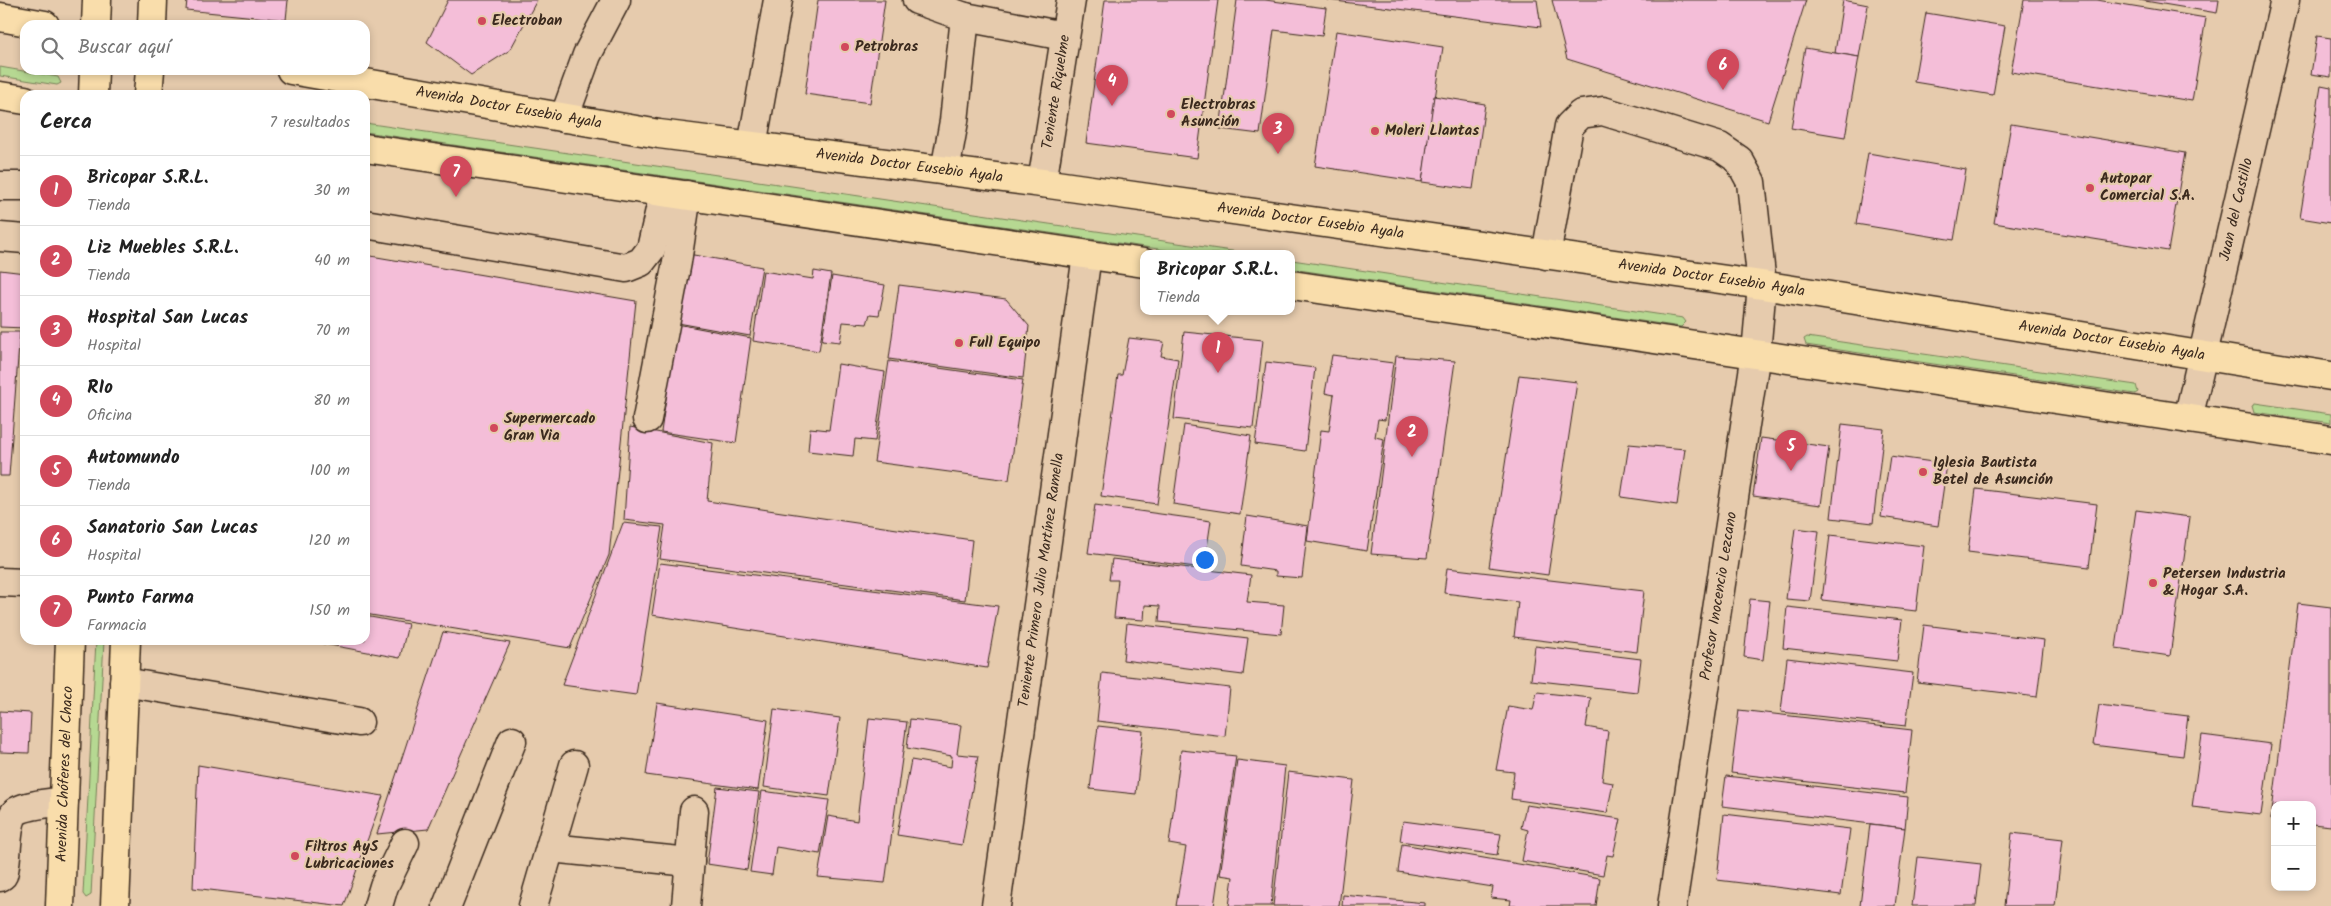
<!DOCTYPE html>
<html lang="es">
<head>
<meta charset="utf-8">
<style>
  :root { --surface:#fff; --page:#f2f2f2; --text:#222; --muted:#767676; --line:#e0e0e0; --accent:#d1495b }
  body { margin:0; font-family:Kalam,sans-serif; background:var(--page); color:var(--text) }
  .controls { position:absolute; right:15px; bottom:15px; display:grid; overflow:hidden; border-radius:10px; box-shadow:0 2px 8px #0003 }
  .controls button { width:45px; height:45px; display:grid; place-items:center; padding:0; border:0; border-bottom:1px solid var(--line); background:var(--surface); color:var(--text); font:25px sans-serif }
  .you { position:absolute; left:1204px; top:559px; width:18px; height:18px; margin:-12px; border:4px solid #fff; border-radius:50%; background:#1a73e8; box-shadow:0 0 0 8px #1a73e833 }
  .badge { display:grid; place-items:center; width:32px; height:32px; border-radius:50%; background:var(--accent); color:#fff; font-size:16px; font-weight:700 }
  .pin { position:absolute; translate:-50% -41px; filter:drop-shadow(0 1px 2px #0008) }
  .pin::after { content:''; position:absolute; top:26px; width:18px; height:15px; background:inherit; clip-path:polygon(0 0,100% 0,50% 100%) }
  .popup { position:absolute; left:1140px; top:250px; width:155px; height:65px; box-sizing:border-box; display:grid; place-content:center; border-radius:10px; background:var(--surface); filter:drop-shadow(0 1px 4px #0005); font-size:16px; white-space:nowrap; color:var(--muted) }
  .popup b { font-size:19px; color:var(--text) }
  .popup::after { content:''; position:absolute; left:50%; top:100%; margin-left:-10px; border:10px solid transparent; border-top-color:var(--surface) }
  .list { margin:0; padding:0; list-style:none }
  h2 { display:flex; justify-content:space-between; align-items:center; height:65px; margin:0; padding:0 20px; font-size:21px }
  h2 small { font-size:16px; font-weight:400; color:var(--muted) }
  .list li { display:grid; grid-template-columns:32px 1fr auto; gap:15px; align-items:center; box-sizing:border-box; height:70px; padding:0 20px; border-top:1px solid var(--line) }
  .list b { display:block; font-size:19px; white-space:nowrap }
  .list p { margin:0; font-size:16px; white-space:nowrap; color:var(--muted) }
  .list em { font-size:16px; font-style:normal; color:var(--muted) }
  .icon { flex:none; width:28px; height:28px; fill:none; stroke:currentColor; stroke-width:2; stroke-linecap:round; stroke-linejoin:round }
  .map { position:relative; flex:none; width:2331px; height:906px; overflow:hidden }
  .search { position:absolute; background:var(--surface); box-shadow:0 2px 8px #0003; left:20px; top:20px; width:350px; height:55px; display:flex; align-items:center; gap:12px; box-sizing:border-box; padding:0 18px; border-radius:15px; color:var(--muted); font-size:19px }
  .panel { position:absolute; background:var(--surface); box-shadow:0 2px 8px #0003; left:20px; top:90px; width:350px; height:555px; border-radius:15px }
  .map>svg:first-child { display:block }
  .green { fill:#b6d892; stroke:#788158 }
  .building { fill:#f4bed8; stroke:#3b2a1e }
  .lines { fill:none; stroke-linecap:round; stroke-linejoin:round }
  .minor-casing { stroke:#3b2a1e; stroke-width:31 }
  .major-casing { stroke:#3b2a1e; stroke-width:31 }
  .highway-casing { stroke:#3b2a1e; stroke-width:31 }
  .minor { stroke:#e6cbad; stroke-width:28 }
  .major { stroke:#f9ddab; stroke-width:28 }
  .highway { stroke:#f9ddab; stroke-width:28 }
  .poi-dot { fill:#d1495b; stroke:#e6cbad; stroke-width:2 }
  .labels { text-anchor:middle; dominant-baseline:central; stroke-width:4.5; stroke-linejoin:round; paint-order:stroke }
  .poi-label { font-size:15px; font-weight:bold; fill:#3b2a1e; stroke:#e6cbad; text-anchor:start }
  .street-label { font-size:15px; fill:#3b2a1e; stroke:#e6cbad }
</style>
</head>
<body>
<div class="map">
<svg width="2331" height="906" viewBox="0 0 2331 906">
  <rect width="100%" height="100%" fill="#e6cbad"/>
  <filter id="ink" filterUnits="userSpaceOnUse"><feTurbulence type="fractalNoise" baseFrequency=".02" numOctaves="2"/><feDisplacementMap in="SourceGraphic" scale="10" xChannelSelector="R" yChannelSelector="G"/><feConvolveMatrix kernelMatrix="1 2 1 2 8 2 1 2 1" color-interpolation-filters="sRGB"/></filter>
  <g filter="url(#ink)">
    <g class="green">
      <path d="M0,67L58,77L61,83L57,85L0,76Z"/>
      <path d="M365,123L1252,254H1192L365,132Z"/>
      <path d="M1292,260L1683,318L1686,322L1681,327L1292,269Z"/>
      <path d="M1807,337L2136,385L2138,392L2135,394L1806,345L1804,339Z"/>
      <path d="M2255,403L2331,414V423L2254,412L2252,405Z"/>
      <path d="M96,640H104L91,895L86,898L83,894Z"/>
    </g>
    <g class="building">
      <path d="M187,0H288L286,20L186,10Z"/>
      <path d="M448,0H537L510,50L471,75L427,42Z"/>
      <path d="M818,0H885L870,103L805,94Z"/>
      <path d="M1105,0H1218L1197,158L1086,143Z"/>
      <path d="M1237,0H1265L1326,8L1322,36L1274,30L1260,134L1220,129Z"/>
      <path d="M1327,0H1537L1541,27Z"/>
      <path d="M1552,0H1806L1768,121L1567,59Z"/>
      <path d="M1843,0L1868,5L1859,57L1835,53Z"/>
      <path d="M2024,0H2097L2206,18L2192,101L2011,72Z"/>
      <path d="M2139,0H2219L2217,13Z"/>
      <path d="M1926,13L2005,26L1993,95L1914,82Z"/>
      <path d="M1336,31L1443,47L1422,182L1315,166Z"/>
      <path d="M2317,36L2331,38V77L2311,74Z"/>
      <path d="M1805,48L1859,57L1845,137L1791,128Z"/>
      <path d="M2321,85L2331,87V223L2300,218Z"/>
      <path d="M1434,96L1485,104L1473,189L1422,182Z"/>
      <path d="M2011,124L2185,153L2168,251L1994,223Z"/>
      <path d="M1868,153L1966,170L1954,240L1856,224Z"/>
      <path d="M688,254L762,267L750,336L678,323Z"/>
      <path d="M365,255L636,301L609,555L570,648L365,614Z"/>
      <path d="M0,270L25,273V328L0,327Z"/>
      <path d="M763,271L813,279L814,271L831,274L819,351L753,341Z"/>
      <path d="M832,276L885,285L879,315L870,314L867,324L843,322L840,342L822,340Z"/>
      <path d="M899,285L1006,299L1029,326L1023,378L889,359Z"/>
      <path d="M677,324L751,338L736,443L661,432Z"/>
      <path d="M0,332H20L9,476H0Z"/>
      <path d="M1184,332L1263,340L1253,428L1174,419Z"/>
      <path d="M1129,338L1164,342L1161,356L1178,359L1157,504L1101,496L1118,375H1122Z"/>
      <path d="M1332,355L1393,363L1385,420L1378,419L1375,437L1384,439L1367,551L1307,541L1321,430L1329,431L1334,395L1325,393Z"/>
      <path d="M1396,356L1455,361L1427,558L1371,554Z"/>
      <path d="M889,361L1023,380L1009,480L874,462Z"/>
      <path d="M1266,362L1315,368L1305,451L1255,444Z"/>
      <path d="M838,364L885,372L875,441L855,439L853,456L808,451L810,428L829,430Z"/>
      <path d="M1519,375L1577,382L1548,575L1489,567Z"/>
      <path d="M1842,424L1884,429L1873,523L1831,518Z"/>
      <path d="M1184,425L1251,436L1240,514L1173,504Z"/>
      <path d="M630,427L713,443L707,501L972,540L965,600L660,559L665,525L624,520Z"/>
      <path d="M1761,438L1829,447L1821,505L1753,496Z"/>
      <path d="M1629,444L1685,449L1677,505L1621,497Z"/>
      <path d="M1890,456L1947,464L1938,526L1881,517Z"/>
      <path d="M1976,489L2097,504L2089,567L1968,552Z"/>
      <path d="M1095,505L1211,521L1204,568L1088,553Z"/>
      <path d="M2136,510L2190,517L2170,656L2116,648Z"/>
      <path d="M1247,516L1308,526L1302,578L1276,576V571L1241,566Z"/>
      <path d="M623,523L662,527L636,695L562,685Z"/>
      <path d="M1795,528L1819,531L1810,601L1786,599Z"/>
      <path d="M1830,535L1924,546L1916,611L1822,600Z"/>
      <path d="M1112,559L1251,575L1247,602L1284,605L1281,634L1159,622L1160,606L1145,605L1144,620L1114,618L1118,580H1109Z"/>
      <path d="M660,563L998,606L987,668L652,615Z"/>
      <path d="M1447,568L1644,591L1637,652L1514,637L1518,602L1444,593Z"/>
      <path d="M1750,599L1770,601L1763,660L1744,657Z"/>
      <path d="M2298,603L2331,607V826L2312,824V805H2275V819H2271Z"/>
      <path d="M1787,607L1902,620L1897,661L1783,648Z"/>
      <path d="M365,616L408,624L400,658L303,640H365Z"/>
      <path d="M1127,623L1248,638L1243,675L1123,660Z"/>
      <path d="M1924,625L2044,640L2037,697L1917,682Z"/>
      <path d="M443,632L510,643L428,829L377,834Z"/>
      <path d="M1535,646L1641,659L1637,692L1531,680Z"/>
      <path d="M1787,658L1913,673L1906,726L1781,712Z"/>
      <path d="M1102,673L1230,688L1225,736L1097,721Z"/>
      <path d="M1537,692L1591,698L1586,727L1608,731L1602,781L1613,783L1607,813L1511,799L1514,772L1496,770L1508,706L1533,710Z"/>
      <path d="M657,703L768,720L758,790L646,775Z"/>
      <path d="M2099,705L2188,716L2183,756L2093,745Z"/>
      <path d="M774,709L840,718L829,796L764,787Z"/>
      <path d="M1739,710L1912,730L1905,793L1731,773Z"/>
      <path d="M0,711L31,713L29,753L0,752Z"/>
      <path d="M869,718L907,722L885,883L818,877L828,816L857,821Z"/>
      <path d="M910,719L961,725L957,754L978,756L962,845L897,835L911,760L951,767L952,756L907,748Z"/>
      <path d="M1098,726L1143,731L1136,794L1090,789Z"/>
      <path d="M2202,735L2271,744L2261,815L2192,807Z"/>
      <path d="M1181,750L1236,756L1214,906H1176L1186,847L1169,844Z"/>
      <path d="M1237,760L1285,766L1271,906H1229L1233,877L1220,875Z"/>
      <path d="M198,765L383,796L344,906L193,888Z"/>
      <path d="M1288,772L1354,780L1339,906H1273Z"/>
      <path d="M1726,776L1908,797L1905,828L1722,806Z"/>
      <path d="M717,787L759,792L747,870L707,864Z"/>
      <path d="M762,791L829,800L820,854L776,847L772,875L750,872Z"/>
      <path d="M1526,805L1621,819L1613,856L1607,855L1603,875L1522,861L1528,830L1521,828Z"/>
      <path d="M1724,814L1850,829L1841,895L1717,880Z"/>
      <path d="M1403,821L1501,834L1497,855L1400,841Z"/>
      <path d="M1870,824L1905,828L1895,906H1860Z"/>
      <path d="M2012,833L2063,839L2055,906H2004Z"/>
      <path d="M1402,844L1600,878L1596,906H1510L1511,900L1491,898L1493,887L1398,872Z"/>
      <path d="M1918,857L1981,864L1976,906H1912Z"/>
      <path d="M1343,895L1425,903V906H1342Z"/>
    </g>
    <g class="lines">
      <defs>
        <g id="minor">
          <path d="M917,0L965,17L954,121L945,171"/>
          <path d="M965,17L1064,36"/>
          <path d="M564,118L587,55L616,0"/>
          <path d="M752,146L778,0"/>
          <path id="s1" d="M1042,183L1071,0"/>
          <path d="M0,186H25"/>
          <path d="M365,224L626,268L641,262L651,249L664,192"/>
          <path d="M0,237L25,239"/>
          <path d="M1546,255L1569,126L1581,114L1603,111L1720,147L1739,160L1751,182L1762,285L1756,353L1672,906"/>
          <path d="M647,419L677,262L687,195"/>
          <path id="s2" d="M2188,419L2285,0"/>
          <path d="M0,582L25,583"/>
          <path d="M124,682L359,722"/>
          <path d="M550,848L690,862"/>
          <path d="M0,877L3,875C8,862 5,817 17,811C27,805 51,803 64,801"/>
          <path d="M378,906L384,886L405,843"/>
          <path d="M447,906L512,741"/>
          <path d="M533,906L574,765"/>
          <path d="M686,906L694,811"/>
          <path id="s3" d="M996,906L1087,255"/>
        </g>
        <g id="major">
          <path d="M96,25L97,0"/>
          <path d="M152,25L153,0"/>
          <path d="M93,95L94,70"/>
          <path d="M148,95L150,70"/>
          <path id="s4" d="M60,906L70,640"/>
          <path d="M115,906L126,640"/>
        </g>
        <g id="highway">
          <path d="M0,17L45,25"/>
          <path id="s5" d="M291,70L659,134L1042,183L1762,285L2331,376"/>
          <path d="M0,96L25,100"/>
          <path d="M365,148L1144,263"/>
          <path d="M1292,285L2331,440"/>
        </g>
      </defs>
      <use href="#minor" class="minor-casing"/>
      <use href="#major" class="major-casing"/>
      <use href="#highway" class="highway-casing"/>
      <use href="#minor" class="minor"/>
      <use href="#major" class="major"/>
      <use href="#highway" class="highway"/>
    </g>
  </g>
  <g class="poi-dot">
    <circle cx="482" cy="21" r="5"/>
    <circle cx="845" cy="47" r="5"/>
    <circle cx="1171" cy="114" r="5"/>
    <circle cx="1375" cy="131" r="5"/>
    <circle cx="2090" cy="188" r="5"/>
    <circle cx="959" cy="343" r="5"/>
    <circle cx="494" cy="428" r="5"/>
    <circle cx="1923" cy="472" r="5"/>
    <circle cx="2153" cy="583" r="5"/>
    <circle cx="295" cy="856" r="5"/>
  </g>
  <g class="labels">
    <g class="poi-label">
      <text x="492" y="21">Electroban</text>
      <text x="855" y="47">Petrobras</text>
      <text x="1181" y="105">Electrobras<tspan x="1181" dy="17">Asunción</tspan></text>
      <text x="1385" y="131">Moleri Llantas</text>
      <text x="2100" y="179">Autopar<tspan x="2100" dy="17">Comercial S.A.</tspan></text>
      <text x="969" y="343">Full Equipo</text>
      <text x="504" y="419">Supermercado<tspan x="504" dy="17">Gran Via</tspan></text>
      <text x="1933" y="463">Iglesia Bautista<tspan x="1933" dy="17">Betel de Asunción</tspan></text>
      <text x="2163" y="574">Petersen Industria<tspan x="2163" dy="17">&amp; Hogar S.A.</tspan></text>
      <text x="305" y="847">Filtros AyS<tspan x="305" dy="17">Lubricaciones</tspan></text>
    </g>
    <g class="street-label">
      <text stroke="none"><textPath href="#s1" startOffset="92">Teniente Riquelme</textPath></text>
      <text stroke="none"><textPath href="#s5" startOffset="221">Avenida Doctor Eusebio Ayala</textPath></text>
      <text stroke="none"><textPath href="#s5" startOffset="626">Avenida Doctor Eusebio Ayala</textPath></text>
      <text stroke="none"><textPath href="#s2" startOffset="215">Juan del Castillo</textPath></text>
      <text stroke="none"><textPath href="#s5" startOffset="1031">Avenida Doctor Eusebio Ayala</textPath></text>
      <text stroke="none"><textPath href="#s5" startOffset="1436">Avenida Doctor Eusebio Ayala</textPath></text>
      <text stroke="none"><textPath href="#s5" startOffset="1841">Avenida Doctor Eusebio Ayala</textPath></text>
      <text stroke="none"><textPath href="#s3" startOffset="329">Teniente Primero Julio Martínez Ramella</textPath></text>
      <text transform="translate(1719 596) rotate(-81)">Profesor Inocencio Lezcano</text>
      <text stroke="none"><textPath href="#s4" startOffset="132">Avenida Chóferes del Chaco</textPath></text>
    </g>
  </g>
</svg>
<div class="controls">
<button>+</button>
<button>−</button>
</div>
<div class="you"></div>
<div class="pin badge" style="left:1218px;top:373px">1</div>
<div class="popup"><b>Bricopar S.R.L.</b>Tienda</div>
<div class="pin badge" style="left:1412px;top:457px">2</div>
<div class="pin badge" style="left:1278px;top:154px">3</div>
<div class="pin badge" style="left:1112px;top:106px">4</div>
<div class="pin badge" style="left:1791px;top:471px">5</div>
<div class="pin badge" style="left:1723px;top:90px">6</div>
<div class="pin badge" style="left:456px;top:197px">7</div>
<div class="search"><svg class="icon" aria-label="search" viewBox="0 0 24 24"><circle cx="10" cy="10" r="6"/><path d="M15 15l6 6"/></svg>Buscar aquí</div>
<section class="panel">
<h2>Cerca<small>7 resultados</small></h2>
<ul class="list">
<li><span class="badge">1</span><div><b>Bricopar S.R.L.</b><p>Tienda</p></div><em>30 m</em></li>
<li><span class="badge">2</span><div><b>Liz Muebles S.R.L.</b><p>Tienda</p></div><em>40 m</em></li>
<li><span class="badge">3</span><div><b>Hospital San Lucas</b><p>Hospital</p></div><em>70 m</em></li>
<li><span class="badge">4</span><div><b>RIo</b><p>Oficina</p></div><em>80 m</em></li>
<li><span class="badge">5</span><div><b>Automundo</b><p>Tienda</p></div><em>100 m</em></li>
<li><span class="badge">6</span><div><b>Sanatorio San Lucas</b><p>Hospital</p></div><em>120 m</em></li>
<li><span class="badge">7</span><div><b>Punto Farma</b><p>Farmacia</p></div><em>150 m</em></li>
</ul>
</section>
</div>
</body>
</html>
